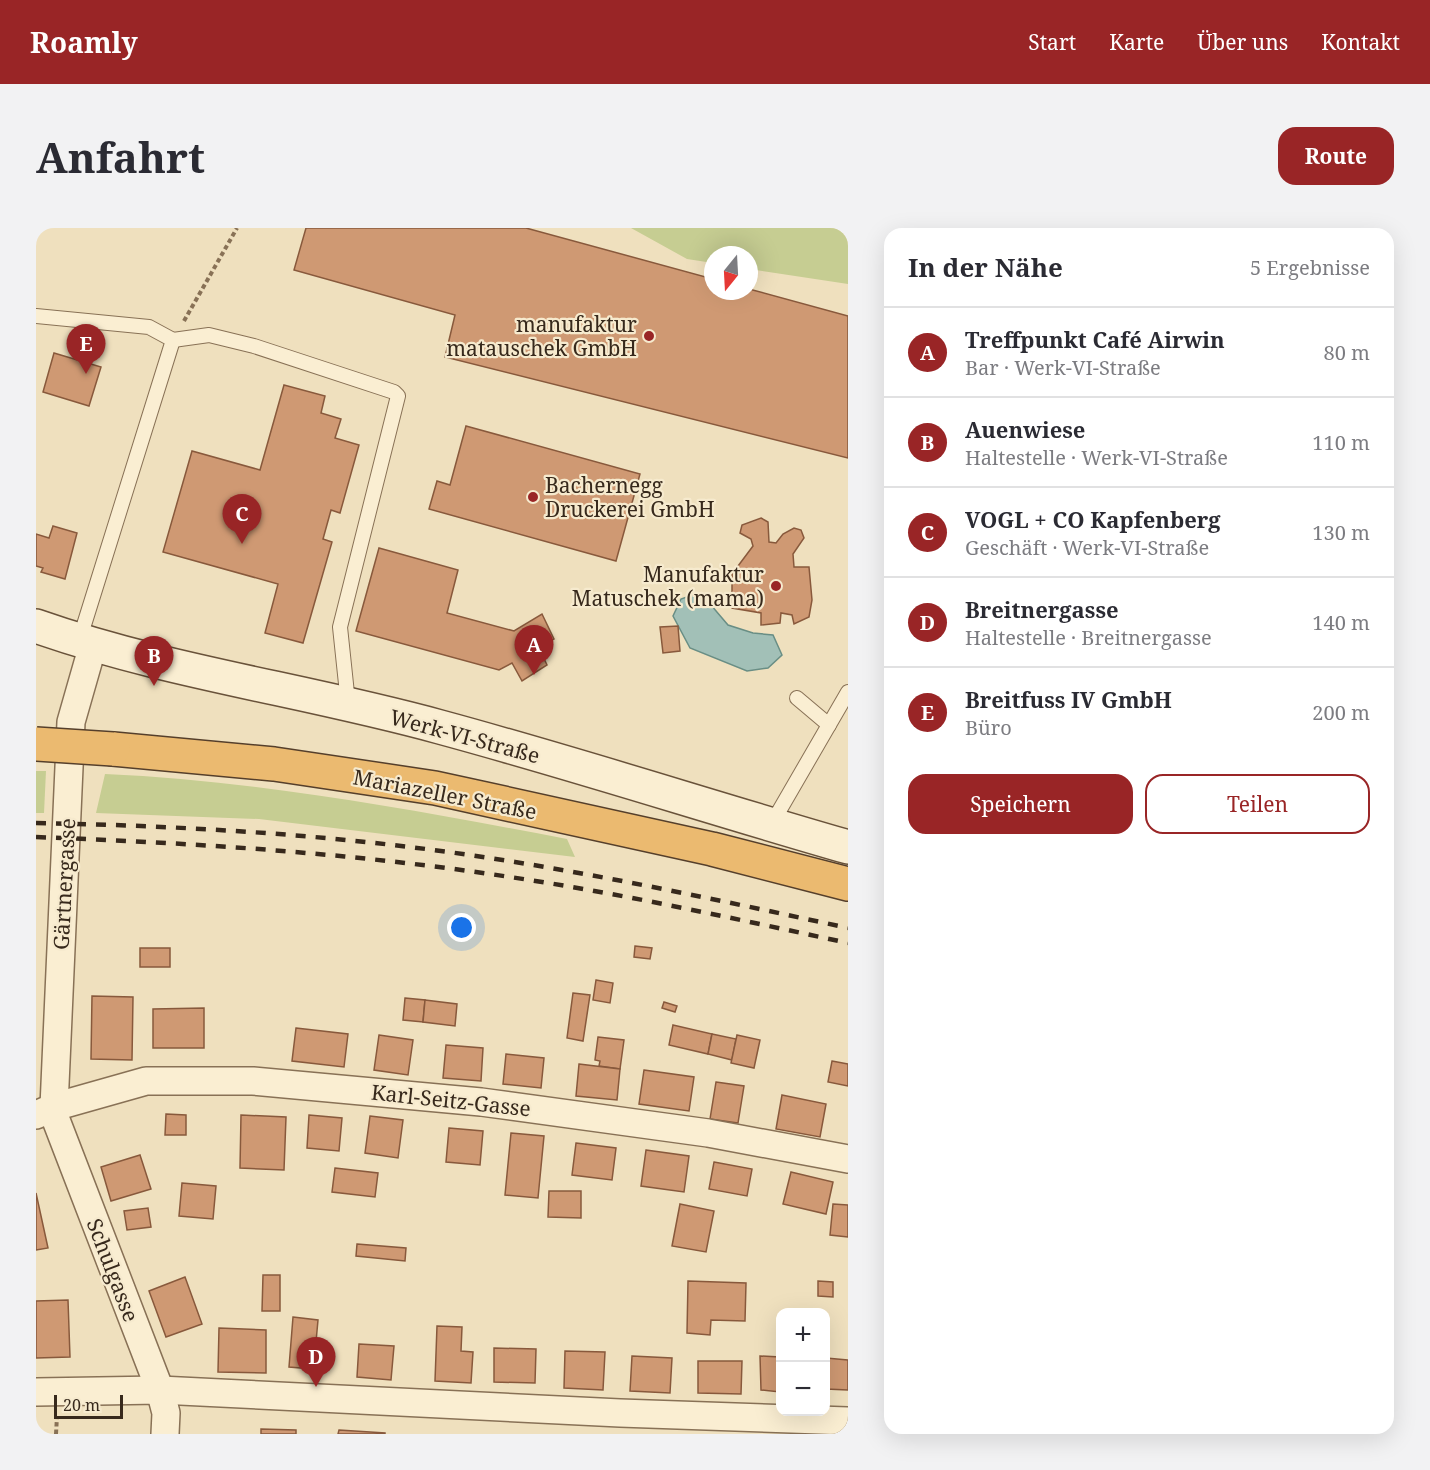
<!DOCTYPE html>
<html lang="de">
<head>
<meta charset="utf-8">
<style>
  :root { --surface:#fff; --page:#f2f2f3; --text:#2b2b33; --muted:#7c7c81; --line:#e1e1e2; --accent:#992526 }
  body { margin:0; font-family:"Noto Serif",serif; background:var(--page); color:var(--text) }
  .controls { position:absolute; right:18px; bottom:18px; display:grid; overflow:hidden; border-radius:12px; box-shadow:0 6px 24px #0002 }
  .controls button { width:54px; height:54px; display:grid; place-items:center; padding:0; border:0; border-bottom:2px solid var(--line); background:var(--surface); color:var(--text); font:30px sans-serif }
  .compass { position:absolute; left:668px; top:18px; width:54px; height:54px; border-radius:50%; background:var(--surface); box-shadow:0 6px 24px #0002; rotate:198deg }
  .scale { position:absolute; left:18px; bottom:15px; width:69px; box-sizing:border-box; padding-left:6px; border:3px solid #37291c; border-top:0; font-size:16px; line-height:21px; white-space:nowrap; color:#37291c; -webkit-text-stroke:4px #f6eace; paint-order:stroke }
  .you { position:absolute; left:426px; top:700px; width:21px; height:21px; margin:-15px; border:4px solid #fff; border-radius:50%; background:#1a73e8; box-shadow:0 0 0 9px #1a73e833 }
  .badge { display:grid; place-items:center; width:39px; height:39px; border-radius:50%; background:var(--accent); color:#fff; font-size:20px; font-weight:700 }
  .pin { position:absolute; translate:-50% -50px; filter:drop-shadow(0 2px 3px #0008) }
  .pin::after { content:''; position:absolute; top:32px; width:21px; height:18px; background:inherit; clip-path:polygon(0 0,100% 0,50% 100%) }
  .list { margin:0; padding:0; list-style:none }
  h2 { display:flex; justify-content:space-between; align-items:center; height:78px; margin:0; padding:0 24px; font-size:26px }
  h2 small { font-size:20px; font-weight:400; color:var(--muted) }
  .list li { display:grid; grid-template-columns:39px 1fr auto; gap:18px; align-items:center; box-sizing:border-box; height:90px; padding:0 24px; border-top:2px solid var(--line) }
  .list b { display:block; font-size:22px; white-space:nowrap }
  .list p { margin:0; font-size:20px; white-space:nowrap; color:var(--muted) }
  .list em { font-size:20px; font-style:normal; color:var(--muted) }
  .actions { display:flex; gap:12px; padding:18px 24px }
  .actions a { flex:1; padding:14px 0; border:2px solid var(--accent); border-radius:18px; text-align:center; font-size:21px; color:var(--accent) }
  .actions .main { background:var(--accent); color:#fff }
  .map { position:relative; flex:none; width:812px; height:1206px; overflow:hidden; border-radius:18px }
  header { display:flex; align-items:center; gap:36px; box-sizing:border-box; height:84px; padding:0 30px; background:var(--accent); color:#fff }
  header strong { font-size:28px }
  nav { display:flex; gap:33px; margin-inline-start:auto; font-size:21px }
  .intro { display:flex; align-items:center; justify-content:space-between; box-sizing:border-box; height:144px; padding:0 36px }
  h1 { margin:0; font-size:42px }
  .button { padding:15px 27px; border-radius:18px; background:var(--accent); color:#fff; font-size:21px; font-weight:700 }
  main { display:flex; gap:36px; padding:0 36px }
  aside { flex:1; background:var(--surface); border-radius:18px; box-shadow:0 6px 24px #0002 }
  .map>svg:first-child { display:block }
  .green { fill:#c6cd92 }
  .water { fill:#a2c0b7; stroke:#698e85; stroke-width:1.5 }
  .building { fill:#cf9973; stroke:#88593c; stroke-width:1.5 }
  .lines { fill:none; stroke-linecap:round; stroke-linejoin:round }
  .service-casing { stroke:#887156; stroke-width:16 }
  .minor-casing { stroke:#887156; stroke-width:30 }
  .secondary-casing { stroke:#69523a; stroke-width:36 }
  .trunk-casing { stroke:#553f2b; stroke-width:36 }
  .path { stroke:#887156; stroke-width:4; stroke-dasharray:4.5 3; stroke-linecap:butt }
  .service { stroke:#faeed2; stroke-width:14 }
  .minor { stroke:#faeed2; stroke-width:27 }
  .secondary { stroke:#faeed2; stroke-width:33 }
  .trunk { stroke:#ebba70; stroke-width:33 }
  .rail { stroke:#37291c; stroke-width:4.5; stroke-dasharray:10 10; stroke-linecap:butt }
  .trunk-bridge-casing { stroke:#553f2b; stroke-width:36; stroke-linecap:butt }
  .trunk-bridge { stroke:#ebba70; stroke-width:33 }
  .poi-dot { fill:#992526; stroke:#f6eace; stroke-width:2 }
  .labels { text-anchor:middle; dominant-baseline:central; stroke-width:4.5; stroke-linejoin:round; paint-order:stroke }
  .poi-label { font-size:21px; fill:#37291c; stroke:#f6eace; text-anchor:end }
  .street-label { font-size:21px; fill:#37291c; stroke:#f6eace }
</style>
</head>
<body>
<header>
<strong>Roamly</strong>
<nav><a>Start</a><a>Karte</a><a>Über uns</a><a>Kontakt</a></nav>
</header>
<div class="intro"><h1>Anfahrt</h1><a class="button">Route</a></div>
<main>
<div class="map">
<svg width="812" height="1206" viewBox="0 0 812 1206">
  <rect width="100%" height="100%" fill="#efe0be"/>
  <g class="green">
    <path d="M595,0H812V56L713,41V27H677V35L651,31Z"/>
    <path d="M0,543H10L8,585H0Z"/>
    <path d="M69,546C225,553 378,582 531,611L539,629L223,591L60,585Z"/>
  </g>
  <path class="water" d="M659,366L675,377L692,397L717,405L737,407L746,427L732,440L711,443L654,420L637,388L645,371Z"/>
  <g class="building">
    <path d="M270,0H490L677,51V63L713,61L812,88V230L409,129L419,87L258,42Z"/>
    <path d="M18,125L65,139L53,178L7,164Z"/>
    <path d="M248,157L289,168L285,185L305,191L299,210L323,217L304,285L295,282L287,311L296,314L267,415L229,405L242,356L127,324L156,223L224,242Z"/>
    <path d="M430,198L604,246L580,333L393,281L401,253L414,257Z"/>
    <path d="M725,290L732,294L733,314L740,315L747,306L758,300L765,302L768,310L757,326L758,339H773L776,372L773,389L758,396L756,387L745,385L744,395L725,397V385L696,380V346L717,318L715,311L704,305L706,297Z"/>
    <path d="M17,298L41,305L29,351L5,344L7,340L0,338V306L13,310Z"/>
    <path d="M343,320L422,342L411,385L478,403L506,386L518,411L503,420L511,437L486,453L476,435L463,442L320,403Z"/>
    <path d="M642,398L644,423L627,425L624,399Z"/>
    <path d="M599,718L616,720L614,731L598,729Z"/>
    <rect x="104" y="720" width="30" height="19"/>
    <path d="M560,752L577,755L574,775L557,772Z"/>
    <path d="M537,765L554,767L547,813L531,810Z"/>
    <path d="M56,768L97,769L96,832L55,831Z"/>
    <path d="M369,770L389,772L387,794L367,792Z"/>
    <path d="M389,772L421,776L419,798L387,794Z"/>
    <path d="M628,774L641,778L639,784L626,780Z"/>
    <path d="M168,780V820H117V781Z"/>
    <path d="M637,797L676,806L672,826L633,817Z"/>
    <path d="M260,800L312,806L308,839L256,833Z"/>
    <path d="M676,806L700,811L696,832L672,826Z"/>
    <path d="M343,807L377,812L372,847L338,842Z"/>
    <path d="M701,807L724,812L718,840L695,835Z"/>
    <path d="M562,809L588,812L584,841L563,838L564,833L559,832Z"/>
    <path d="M410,817L447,820L445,853L407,850Z"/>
    <path d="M470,826L508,830L505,860L467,856Z"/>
    <path d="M796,833L812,836V858L792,854Z"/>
    <path d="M543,836L584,841L581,872L540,868Z"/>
    <path d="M608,842L658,849L653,883L603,876Z"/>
    <path d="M680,854L708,858L702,895L674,891Z"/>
    <path d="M746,867L790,876L784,909L740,901Z"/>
    <path d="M130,886L150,887V907H129Z"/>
    <path d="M205,887L250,889L248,942L204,940Z"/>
    <path d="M273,887L306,890L303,923L271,920Z"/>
    <path d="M334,888L367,892L362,930L329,925Z"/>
    <path d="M413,900L447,903L444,937L410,934Z"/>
    <path d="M475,905L508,908L502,970L469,967Z"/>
    <path d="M540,915L580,920L576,952L536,947Z"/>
    <path d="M610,922L653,928L648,964L605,958Z"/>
    <path d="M104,927L115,961L75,973L65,939Z"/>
    <path d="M678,934L716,941L711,968L673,961Z"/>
    <path d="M299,940L342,945L339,969L296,964Z"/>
    <path d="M755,944L797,954L790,986L747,976Z"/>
    <path d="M146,955L180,958L177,991L143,988Z"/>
    <path d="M513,963H545V990L512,989Z"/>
    <path d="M0,965L12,1020L0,1022Z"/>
    <path d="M644,976L678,983L670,1024L636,1018Z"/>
    <path d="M797,976L812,977V1009L794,1007Z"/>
    <path d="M112,980L115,999L91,1002L88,983Z"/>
    <path d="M321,1016L370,1020L369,1033L320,1028Z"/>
    <path d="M227,1047H244V1083H226Z"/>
    <path d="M149,1049L166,1096L130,1109L113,1063Z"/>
    <path d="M652,1053L710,1055L709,1093L675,1092L674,1107L651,1105Z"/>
    <path d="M782,1053L797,1054V1069L782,1068Z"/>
    <path d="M32,1072L34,1129L0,1130V1073Z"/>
    <path d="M257,1089L282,1092L280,1114L291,1115L288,1142L253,1139Z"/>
    <path d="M401,1098L426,1099L425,1123L437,1124L435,1155L399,1153Z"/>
    <path d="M183,1100L230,1102V1145L182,1144Z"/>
    <path d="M323,1116L358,1118L355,1152L321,1149Z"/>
    <path d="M458,1120L500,1121L499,1155L458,1154Z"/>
    <path d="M529,1123L569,1124L567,1162L528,1160Z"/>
    <path d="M596,1128L636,1130L634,1165L594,1163Z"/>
    <path d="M724,1128L744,1129V1164L725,1162Z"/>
    <path d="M790,1130L812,1132V1162L790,1161Z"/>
    <path d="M662,1133H706L705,1166L662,1165Z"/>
    <path d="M225,1201L260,1202V1206H225Z"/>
    <path d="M303,1202L349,1205V1206H302Z"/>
  </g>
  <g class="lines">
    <defs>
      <g id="service">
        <path d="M0,88L113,99L137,112L43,413"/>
        <path d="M137,112L173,107L218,118L358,164L362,168L304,399L312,475"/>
        <path d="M761,470L793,497"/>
        <path d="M735,597L812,464"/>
      </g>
      <g id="minor">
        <path d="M57,417L35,494L18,879L20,892L124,1162L130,1185L129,1206"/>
        <path d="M0,887L18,879L110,853H217L445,874L672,905L812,931"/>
        <path d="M0,1164L124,1162L584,1185L812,1193"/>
      </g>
      <path id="secondary" d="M0,398C131,444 270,462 404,499C541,536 676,580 812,619"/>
      <path id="trunk" d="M77,521L238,536L399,560L676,621L812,656"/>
    </defs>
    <use href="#service" class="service-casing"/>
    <use href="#minor" class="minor-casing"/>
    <use href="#secondary" class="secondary-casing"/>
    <use href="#trunk" class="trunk-casing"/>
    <g class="path">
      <path d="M148,93L201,0"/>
      <path d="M20,1206L21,1188"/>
    </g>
    <use href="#service" class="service"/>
    <use href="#minor" class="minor"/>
    <use href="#secondary" class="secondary"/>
    <use href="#trunk" class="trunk"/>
    <g class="rail">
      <path d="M0,595C160,598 321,608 479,634C590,652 701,676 812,700"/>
      <path d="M0,609C159,615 317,625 474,649C588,666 700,691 812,715"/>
    </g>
    <defs>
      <path id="trunk-bridge" d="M0,516L77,521"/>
    </defs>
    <use href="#trunk-bridge" class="trunk-bridge-casing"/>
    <use href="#trunk-bridge" class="trunk-bridge"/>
  </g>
  <g class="poi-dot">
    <circle cx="613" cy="108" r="6"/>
    <circle cx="497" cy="269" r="6"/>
    <circle cx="740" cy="358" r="6"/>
  </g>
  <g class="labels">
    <g class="poi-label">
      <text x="601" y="96">manufaktur<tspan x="601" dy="24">matauschek GmbH</tspan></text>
      <text x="509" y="257" text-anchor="start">Bachernegg<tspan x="509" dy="24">Druckerei GmbH</tspan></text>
      <text x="728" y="346">Manufaktur<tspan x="728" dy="24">Matuschek (mama)</tspan></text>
    </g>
    <g class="street-label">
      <text transform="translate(429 508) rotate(15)">Werk-VI-Straße</text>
      <text transform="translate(409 566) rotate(11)">Mariazeller Straße</text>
      <text transform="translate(28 656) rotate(-87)">Gärtnergasse</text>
      <text transform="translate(415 872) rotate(6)">Karl-Seitz-Gasse</text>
      <text transform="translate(77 1042) rotate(69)">Schulgasse</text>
    </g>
  </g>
</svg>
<div class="controls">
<button>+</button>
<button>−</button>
</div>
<svg class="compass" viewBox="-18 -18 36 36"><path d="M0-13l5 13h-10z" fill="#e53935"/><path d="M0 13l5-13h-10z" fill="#7c7c81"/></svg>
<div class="scale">20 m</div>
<div class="you"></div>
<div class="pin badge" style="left:498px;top:447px">A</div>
<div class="pin badge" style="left:118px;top:458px">B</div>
<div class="pin badge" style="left:206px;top:316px">C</div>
<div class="pin badge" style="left:280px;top:1159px">D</div>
<div class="pin badge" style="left:50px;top:146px">E</div>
</div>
<aside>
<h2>In der Nähe<small>5 Ergebnisse</small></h2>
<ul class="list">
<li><span class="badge">A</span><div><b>Treffpunkt Café Airwin</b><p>Bar · Werk-VI-Straße</p></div><em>80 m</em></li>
<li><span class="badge">B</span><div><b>Auenwiese</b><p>Haltestelle · Werk-VI-Straße</p></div><em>110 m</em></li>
<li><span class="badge">C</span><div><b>VOGL + CO Kapfenberg</b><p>Geschäft · Werk-VI-Straße</p></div><em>130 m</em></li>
<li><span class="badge">D</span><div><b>Breitnergasse</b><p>Haltestelle · Breitnergasse</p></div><em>140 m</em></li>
<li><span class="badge">E</span><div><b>Breitfuss IV GmbH</b><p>Büro</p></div><em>200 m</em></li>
</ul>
<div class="actions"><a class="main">Speichern</a><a>Teilen</a></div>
</aside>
</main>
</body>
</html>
